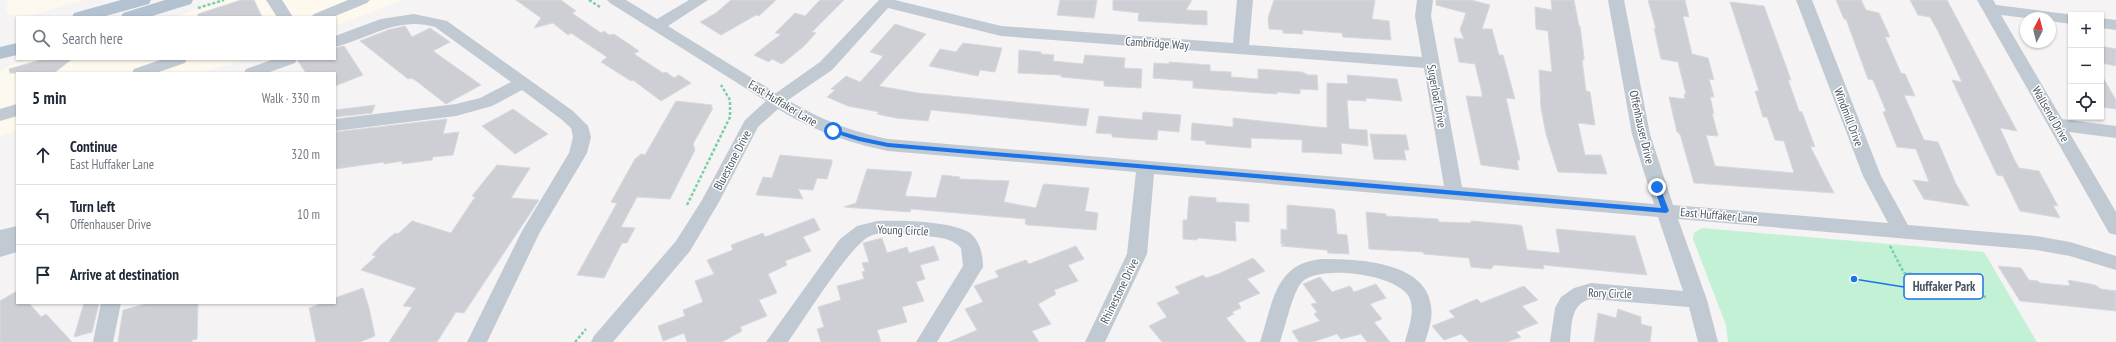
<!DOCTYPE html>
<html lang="en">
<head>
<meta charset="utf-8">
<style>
  :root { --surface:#fff; --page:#f2f2f3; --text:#1f2937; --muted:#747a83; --line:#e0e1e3 }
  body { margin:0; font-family:"PT Sans Narrow",sans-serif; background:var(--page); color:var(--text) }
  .controls { position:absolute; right:12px; top:12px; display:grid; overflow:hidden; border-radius:0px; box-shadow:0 1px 3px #0004 }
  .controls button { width:36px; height:36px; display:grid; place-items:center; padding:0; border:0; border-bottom:1px solid var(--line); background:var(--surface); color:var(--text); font:20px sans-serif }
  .compass { position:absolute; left:2020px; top:12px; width:36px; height:36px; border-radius:50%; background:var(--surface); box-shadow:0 1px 3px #0004; rotate:7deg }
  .stop { position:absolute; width:12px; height:12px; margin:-9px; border:3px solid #1a73e8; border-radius:50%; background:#fff }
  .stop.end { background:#1a73e8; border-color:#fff; box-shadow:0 1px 4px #0008 }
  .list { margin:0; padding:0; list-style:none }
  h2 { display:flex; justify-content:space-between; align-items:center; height:52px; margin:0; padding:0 16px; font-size:17px }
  h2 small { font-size:13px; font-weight:400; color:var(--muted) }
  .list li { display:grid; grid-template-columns:26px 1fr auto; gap:12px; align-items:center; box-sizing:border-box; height:60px; padding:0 16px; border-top:1px solid var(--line) }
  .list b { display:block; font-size:15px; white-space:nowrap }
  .list p { margin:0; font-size:13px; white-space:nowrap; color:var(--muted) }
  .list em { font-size:13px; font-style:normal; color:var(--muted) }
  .icon { flex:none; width:22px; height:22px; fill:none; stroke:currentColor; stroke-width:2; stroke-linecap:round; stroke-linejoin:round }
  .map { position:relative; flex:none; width:2116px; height:342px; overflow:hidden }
  .search { position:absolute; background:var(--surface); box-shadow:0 1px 3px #0004; left:16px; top:16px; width:320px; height:44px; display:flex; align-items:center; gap:10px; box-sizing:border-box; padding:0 14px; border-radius:0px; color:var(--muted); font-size:15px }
  .panel { position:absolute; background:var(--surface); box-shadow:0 1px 3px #0004; left:16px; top:72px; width:320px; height:232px; border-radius:0px }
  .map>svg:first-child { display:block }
  .commercial { fill:#fdf9ef }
  .green { fill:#c3f1d5 }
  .building { fill:#cdcfd5; stroke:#d7d9de }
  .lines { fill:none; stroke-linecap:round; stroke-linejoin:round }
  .path { stroke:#7ad0a6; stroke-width:2.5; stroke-dasharray:3 2; stroke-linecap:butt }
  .minor { fill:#c1cad2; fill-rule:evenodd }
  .major { fill:#b3c2d1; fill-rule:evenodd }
  .route { fill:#1a73e8 }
  .labels { text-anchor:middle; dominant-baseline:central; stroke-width:3; stroke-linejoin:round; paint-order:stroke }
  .street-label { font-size:12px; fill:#4a5661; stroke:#fff }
  .leader { fill:none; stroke:#1a73e8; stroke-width:1.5 }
  .callout-dot { fill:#1a73e8; stroke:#fff; stroke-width:1.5 }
  .callout { fill:#fff; stroke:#1a73e8; stroke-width:1.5 }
  .callout-label { font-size:13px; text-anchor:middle; font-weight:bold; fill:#4a5661 }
</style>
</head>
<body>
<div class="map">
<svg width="2116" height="342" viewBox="0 0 2116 342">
  <rect width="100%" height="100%" fill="#f5f3f3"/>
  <g class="commercial">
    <path d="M8,0H85L32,15L21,16L10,15L6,11Z"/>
    <path d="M228,0H402L335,26V17H174Z"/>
    <path d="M27,59H244L202,73H17V131L0,136V72L6,67Z"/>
  </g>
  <path class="green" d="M1702,228L1984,252L2037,342H1728L1726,325L1693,239L1694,233Z"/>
  <g class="building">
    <path d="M241,0H254L262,17H198V14Z"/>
    <path d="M516,0H561L576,11L572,13L601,33L604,31L609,35L614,34L639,51L634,54L663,73L666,72L674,78L679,75L691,83L661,101L633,80L631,81L601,62L607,57L571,33L568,35L553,23L534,28L541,18Z"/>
    <path d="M731,0H776L759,16L756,15L721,35L700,22L716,13Z"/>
    <path d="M820,0H844L812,32L816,33L803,47L782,64L772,59L769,62L754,55L781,34L775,33L795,13L805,16Z"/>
    <path d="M1060,0H1097L1094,18L1057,15Z"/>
    <path d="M1113,0H1192L1186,10L1207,11V25L1138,21L1139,13L1113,10Z"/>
    <path d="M1274,0H1375L1372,19L1389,21L1391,40L1343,37L1342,33L1302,30L1303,34L1283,33V30L1269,29L1268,18Z"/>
    <path d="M1436,0H1471L1490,5L1482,29H1492L1499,55H1503L1515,99L1506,98L1520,160H1517L1519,170L1481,165L1466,96L1482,97V93L1475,64L1459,62L1454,38L1464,39L1460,30L1466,13L1436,5Z"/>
    <path d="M1551,0H1574L1579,26H1580L1584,57V60H1582L1586,91L1590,92L1595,125L1578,123L1585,155H1601L1607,174L1558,172L1546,134L1541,108L1539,70L1552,72L1548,31L1536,29L1535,7L1552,10Z"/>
    <path d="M1648,0H1685L1689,17L1683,16L1692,54L1708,58L1714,80L1709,79L1714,97H1710L1714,114L1712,113L1718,136L1706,135L1715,166L1794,173L1784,141L1775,140L1767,117H1763L1755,91H1759L1730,2L1764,6L1791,80H1788L1799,111L1802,112L1815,147L1810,146L1834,193L1694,183L1680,134L1677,132L1669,97L1685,99L1684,94H1686L1678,62L1661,59L1654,28L1656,29Z"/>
    <path d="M1836,0H1861L1866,10L1879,13L1890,37H1885L1901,73L1905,74L1915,96L1904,95L1924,140L1938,142L1956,184L1969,206L1924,199L1913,180L1929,182L1916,149L1897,147L1883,112L1886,111L1873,80L1868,79L1846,19H1844Z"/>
    <path d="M1910,0H1947L2017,131L2000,128L2015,161L2019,168L2039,171L2058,206L2053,205L2060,218L2020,211L2003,176L1997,175L1952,80L1962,82L1938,31L1930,17L1918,15Z"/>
    <path d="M895,24L926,34L879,86L918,93L1089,109L1086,126L931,110L928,121L896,118L877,114L879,112L848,106L827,97L835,90L831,89L846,76L860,82L882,58H881L883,56L870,52Z"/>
    <path d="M405,26L412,37L430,28L450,42L433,51L481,85L446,104L415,80L411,78L408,79L360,41L388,30Z"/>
    <path d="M963,43L1002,48L995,72L980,70L978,76L929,66L940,49L956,52Z"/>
    <path d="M344,46L363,75L335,86V73H306L298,61V59H335V48Z"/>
    <path d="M2101,46L2116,49V66L2101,63Z"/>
    <path d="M1019,50L1041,52V54L1054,55L1053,61L1083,64L1085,55L1125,58L1124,68L1142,69L1141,88L1104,86V81L1061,77V75L1018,73Z"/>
    <path d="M44,59H72L54,73H10L9,69Z"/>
    <path d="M1169,62L1210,65V71L1231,72V77L1258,79V69L1302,72L1308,75H1317L1318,90L1300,89V94L1277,92V94L1193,88V81L1153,78L1154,63L1169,64Z"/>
    <path d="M2101,74L2116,100V109L2101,107Z"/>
    <path d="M1347,75L1397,79L1402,101L1366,98V101L1347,100L1349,129L1367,130L1368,146L1341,143L1342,154L1302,152V140L1251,138V148L1205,144L1206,141L1191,140L1192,123L1233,127V118L1327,128V83L1348,84Z"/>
    <path d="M676,101L712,105L711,108H713L693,144L695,150L670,199L637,197L621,227L635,228L627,243H622L604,278L577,275L617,203L611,202L635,159L641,154L645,155Z"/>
    <path d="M375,105L372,113L335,117V110Z"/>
    <path d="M513,109L548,134L515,154L482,126Z"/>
    <path d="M1143,112L1181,115L1179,132L1158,130L1157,140L1112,137V134L1096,133L1099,116L1142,120Z"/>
    <path d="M447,119L443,134L459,132L453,155L433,157L432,160L402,164V161L384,164V162L335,169V132Z"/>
    <path d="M1370,134L1406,135L1409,150H1404L1406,160L1374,159Z"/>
    <path d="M780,155L832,160V163L827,179L817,178L813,190L798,189L803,199L756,195L763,177L772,178Z"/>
    <path d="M497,165L530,168L511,198L539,200L464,313L456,312L437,342H389L412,307L403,306L416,288L361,270L376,256L372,255L381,245L395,233L398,234L412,221L451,233L475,197L472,196Z"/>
    <path d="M867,169L912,172L905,196L936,198L942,175L960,177L959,179L1009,181L1004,202L1036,208L1043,185L1045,184L1089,188L1085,211L1098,213L1096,230L1028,225L1025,224L1026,219L911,209L910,212L844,207L856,203Z"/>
    <path d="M1191,196L1216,198V202L1249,204V222L1235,221L1236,241L1198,238L1197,240L1183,239V220H1187L1189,197Z"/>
    <path d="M1287,205L1333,209L1335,211L1337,234L1347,235L1349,254L1328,253L1327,250L1281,246L1285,244H1281V229L1287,230Z"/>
    <path d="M1366,212L1386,214V216L1438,219L1439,222L1471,223V221L1518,225L1522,226L1527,250L1560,253L1556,229L1635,236L1647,275L1543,265L1544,269L1494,265L1491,269L1471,267L1469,258L1424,254L1423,252L1369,249Z"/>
    <path d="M814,218L820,230L803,237L811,251L785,261L787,265L768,274L777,293L759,300L767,316L740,327L742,331L722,342H687L684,333L663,341L658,326L685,316L683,310L703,302L695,281L714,274L707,260L733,250L731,245L763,233L765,237Z"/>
    <path d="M882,238L887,253L907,247L909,253L934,246L939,260L920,265L925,279L916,282L924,301L902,307L907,322L877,330L881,342H821L817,329L824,327L818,307L841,300L837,286L864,279L862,272L865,271L862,263L869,262L863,243Z"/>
    <path d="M1076,246L1084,259L1068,265L1078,281L1054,290L1056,294L1038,304L1051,324L1032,331L1039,342H949L977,330L965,309L983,302L974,286L999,277L995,271L1026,260L1029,264Z"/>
    <path d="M1253,258L1265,271L1247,279L1260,293L1238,303L1241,308L1232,312L1234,314L1226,318L1246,342H1162L1149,326L1167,317L1157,303L1180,293L1175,287L1203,275L1206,278L1218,274Z"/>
    <path d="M1998,266L2021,268L2029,280L2038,281L2040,283L2070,286L2068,280L2095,285L2101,289L2116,291V311L2020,301Z"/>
    <path d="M1320,277L1332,292L1350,286L1354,292L1376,284L1386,298L1370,304L1382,319L1374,322L1390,342H1367L1361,334L1341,339L1337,334L1313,342H1299L1292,331L1320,321L1314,314L1317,312L1311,304L1317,303L1303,284Z"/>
    <path d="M1524,286L1538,300L1522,306L1538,323L1516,332L1521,337L1507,342H1469L1461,334L1444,340L1432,326L1455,317L1449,311L1477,299L1481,303Z"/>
    <path d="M363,288L369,308L375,336L360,342H316L309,308L323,303H335V298Z"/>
    <path d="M17,291V303H29L41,317L46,314L72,342H0V301Z"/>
    <path d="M84,303H99L92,332L74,337Z"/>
    <path d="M149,303H198L197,339L192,340V342H118L123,310Z"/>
    <path d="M1618,309L1641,317V324L1652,327L1650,342H1594L1598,313L1616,318Z"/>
  </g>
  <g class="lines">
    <g class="path">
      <path d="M589,0L600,7"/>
      <path d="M198,8L224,0"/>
      <path d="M687,205L730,117V100L721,85"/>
      <path d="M1890,246L1904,273L1937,277L1947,285L1960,292L1986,297"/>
      <path d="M575,342L586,329"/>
    </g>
    <g class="minor">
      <path d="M266,0H282L293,17H277Z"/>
      <path d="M348,0H370L367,3L333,17H311L314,14Z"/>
      <path d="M607,0H626L657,19L689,0H708L668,26L776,93L820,62L879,0H895L1001,26L1233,43L1237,0H1253L1249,45L1422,57L1415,16L1417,0H1433L1431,16L1462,187L1654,204L1632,134L1608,0H1624L1650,134L1673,205L1888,223L1863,176L1796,0H1812L1881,176L1908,225L2036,236L2070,242L2116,256V270L2070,256L2036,250L1678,219L1707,300L1718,342H1698L1689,307L1591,299C1570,304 1572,324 1570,342H1550L1555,308L1561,297L1574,288L1591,283L1683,291L1658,217L1154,174L1147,254L1105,342H1085L1127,254L1136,172L888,151C846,142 814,131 778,109L758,127L719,202L690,251L613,342H591L594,336L676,241L702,200L745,120L766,101L610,3ZM888,8L1001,36L1424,68L1444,186L888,139C850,131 821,120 788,100L832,70Z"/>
      <path d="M1977,0H1993L1996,5L2074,15H2071V24L2050,21V18H2026L2001,15L2062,119L2116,126V138L2069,132L2116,212V235L2109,233Z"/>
      <path d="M414,14L447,21L573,111L588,126L591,137L587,153L540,232L487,342H467L522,231L569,153L573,137L571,128L561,119L522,90L492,106L456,116L335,131V119L456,104L480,98L511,82L435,27C398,16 370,38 335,47V36L381,19Z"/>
      <path d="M2101,18L2116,20V30L2101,28Z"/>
      <path d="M163,59H187L185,63L156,73H132L134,69Z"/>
      <path d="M274,59H297L295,63L267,73H244L246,69Z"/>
      <path d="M17,104V116L0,121V109Z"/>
      <path d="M877,221C899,220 952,221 970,233C980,241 983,255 983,267L937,342H916L963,266L961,248C951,237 935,237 921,236C906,234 884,230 870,236C850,245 803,321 788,342H766L840,239L857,226Z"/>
      <path d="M17,226V252L0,257V230Z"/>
      <path d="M1322,259C1356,259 1426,261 1431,306C1433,318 1429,330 1425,342H1405C1408,329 1416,311 1409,297C1397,274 1320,264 1302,282C1293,291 1285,328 1280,342H1260C1273,304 1274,263 1322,259Z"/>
      <path d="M101,303H121L113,342H93Z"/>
    </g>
    <g class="major">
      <path d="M121,0H151L149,4L102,17H72L74,13Z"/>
      <path d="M165,0H193L191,4L149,17H121L123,13Z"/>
      <path d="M17,43V55L0,59V47Z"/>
    </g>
  </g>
  <path class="route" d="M833,129L860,137L888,143L1661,208L1654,187L1657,185L1660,187L1669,211L1666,213L888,147L859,141L831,132L830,131Z"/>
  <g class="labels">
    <g class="street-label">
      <text transform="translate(1157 43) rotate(4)">Cambridge Way</text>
      <text transform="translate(1437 96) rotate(80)">Sugerloaf Drive</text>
      <text transform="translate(783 103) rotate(31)">East Huffaker Lane</text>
      <text transform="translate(2051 114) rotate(60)">Wallsend Drive</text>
      <text transform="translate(1849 117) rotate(69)">Windmill Drive</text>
      <text transform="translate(1642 127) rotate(77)">Offenhauser Drive</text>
      <text transform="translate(732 160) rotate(-62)">Bluestone Drive</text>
      <text transform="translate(1719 215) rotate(5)">East Huffaker Lane</text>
      <text transform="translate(903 230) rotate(2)">Young Circle</text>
      <text transform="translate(1119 291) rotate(-64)">Rhinestone Drive</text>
      <text transform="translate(1610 293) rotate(2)">Rory Circle</text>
    </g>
  </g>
  <path class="leader" d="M1854 279L1904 287"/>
  <circle class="callout-dot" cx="1854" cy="279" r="4"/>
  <rect class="callout" x="1904" y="274" width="79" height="25" rx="4"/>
  <g class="callout-label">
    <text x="1944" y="291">Huffaker Park</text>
  </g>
</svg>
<div class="controls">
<button>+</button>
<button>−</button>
<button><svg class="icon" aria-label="locate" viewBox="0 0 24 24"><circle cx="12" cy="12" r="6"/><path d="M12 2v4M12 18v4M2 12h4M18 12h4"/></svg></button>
</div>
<svg class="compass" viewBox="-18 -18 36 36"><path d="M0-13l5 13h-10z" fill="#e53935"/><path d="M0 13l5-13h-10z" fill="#747a83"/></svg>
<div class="stop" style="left:833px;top:131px"></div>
<div class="stop end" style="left:1657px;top:187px"></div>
<div class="search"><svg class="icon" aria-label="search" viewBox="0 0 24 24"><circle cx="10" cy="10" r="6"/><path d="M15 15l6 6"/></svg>Search here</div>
<section class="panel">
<h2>5 min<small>Walk · 330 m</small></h2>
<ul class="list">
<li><svg class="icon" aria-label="ahead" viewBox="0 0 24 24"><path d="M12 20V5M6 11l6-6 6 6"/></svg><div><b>Continue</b><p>East Huffaker Lane</p></div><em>320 m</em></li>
<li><svg class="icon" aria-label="left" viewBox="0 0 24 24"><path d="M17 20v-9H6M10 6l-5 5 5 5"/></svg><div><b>Turn left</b><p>Offenhauser Drive</p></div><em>10 m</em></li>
<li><svg class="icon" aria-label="arrive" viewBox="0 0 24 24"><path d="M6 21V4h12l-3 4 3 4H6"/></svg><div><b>Arrive at destination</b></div></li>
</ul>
</section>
</div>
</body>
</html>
